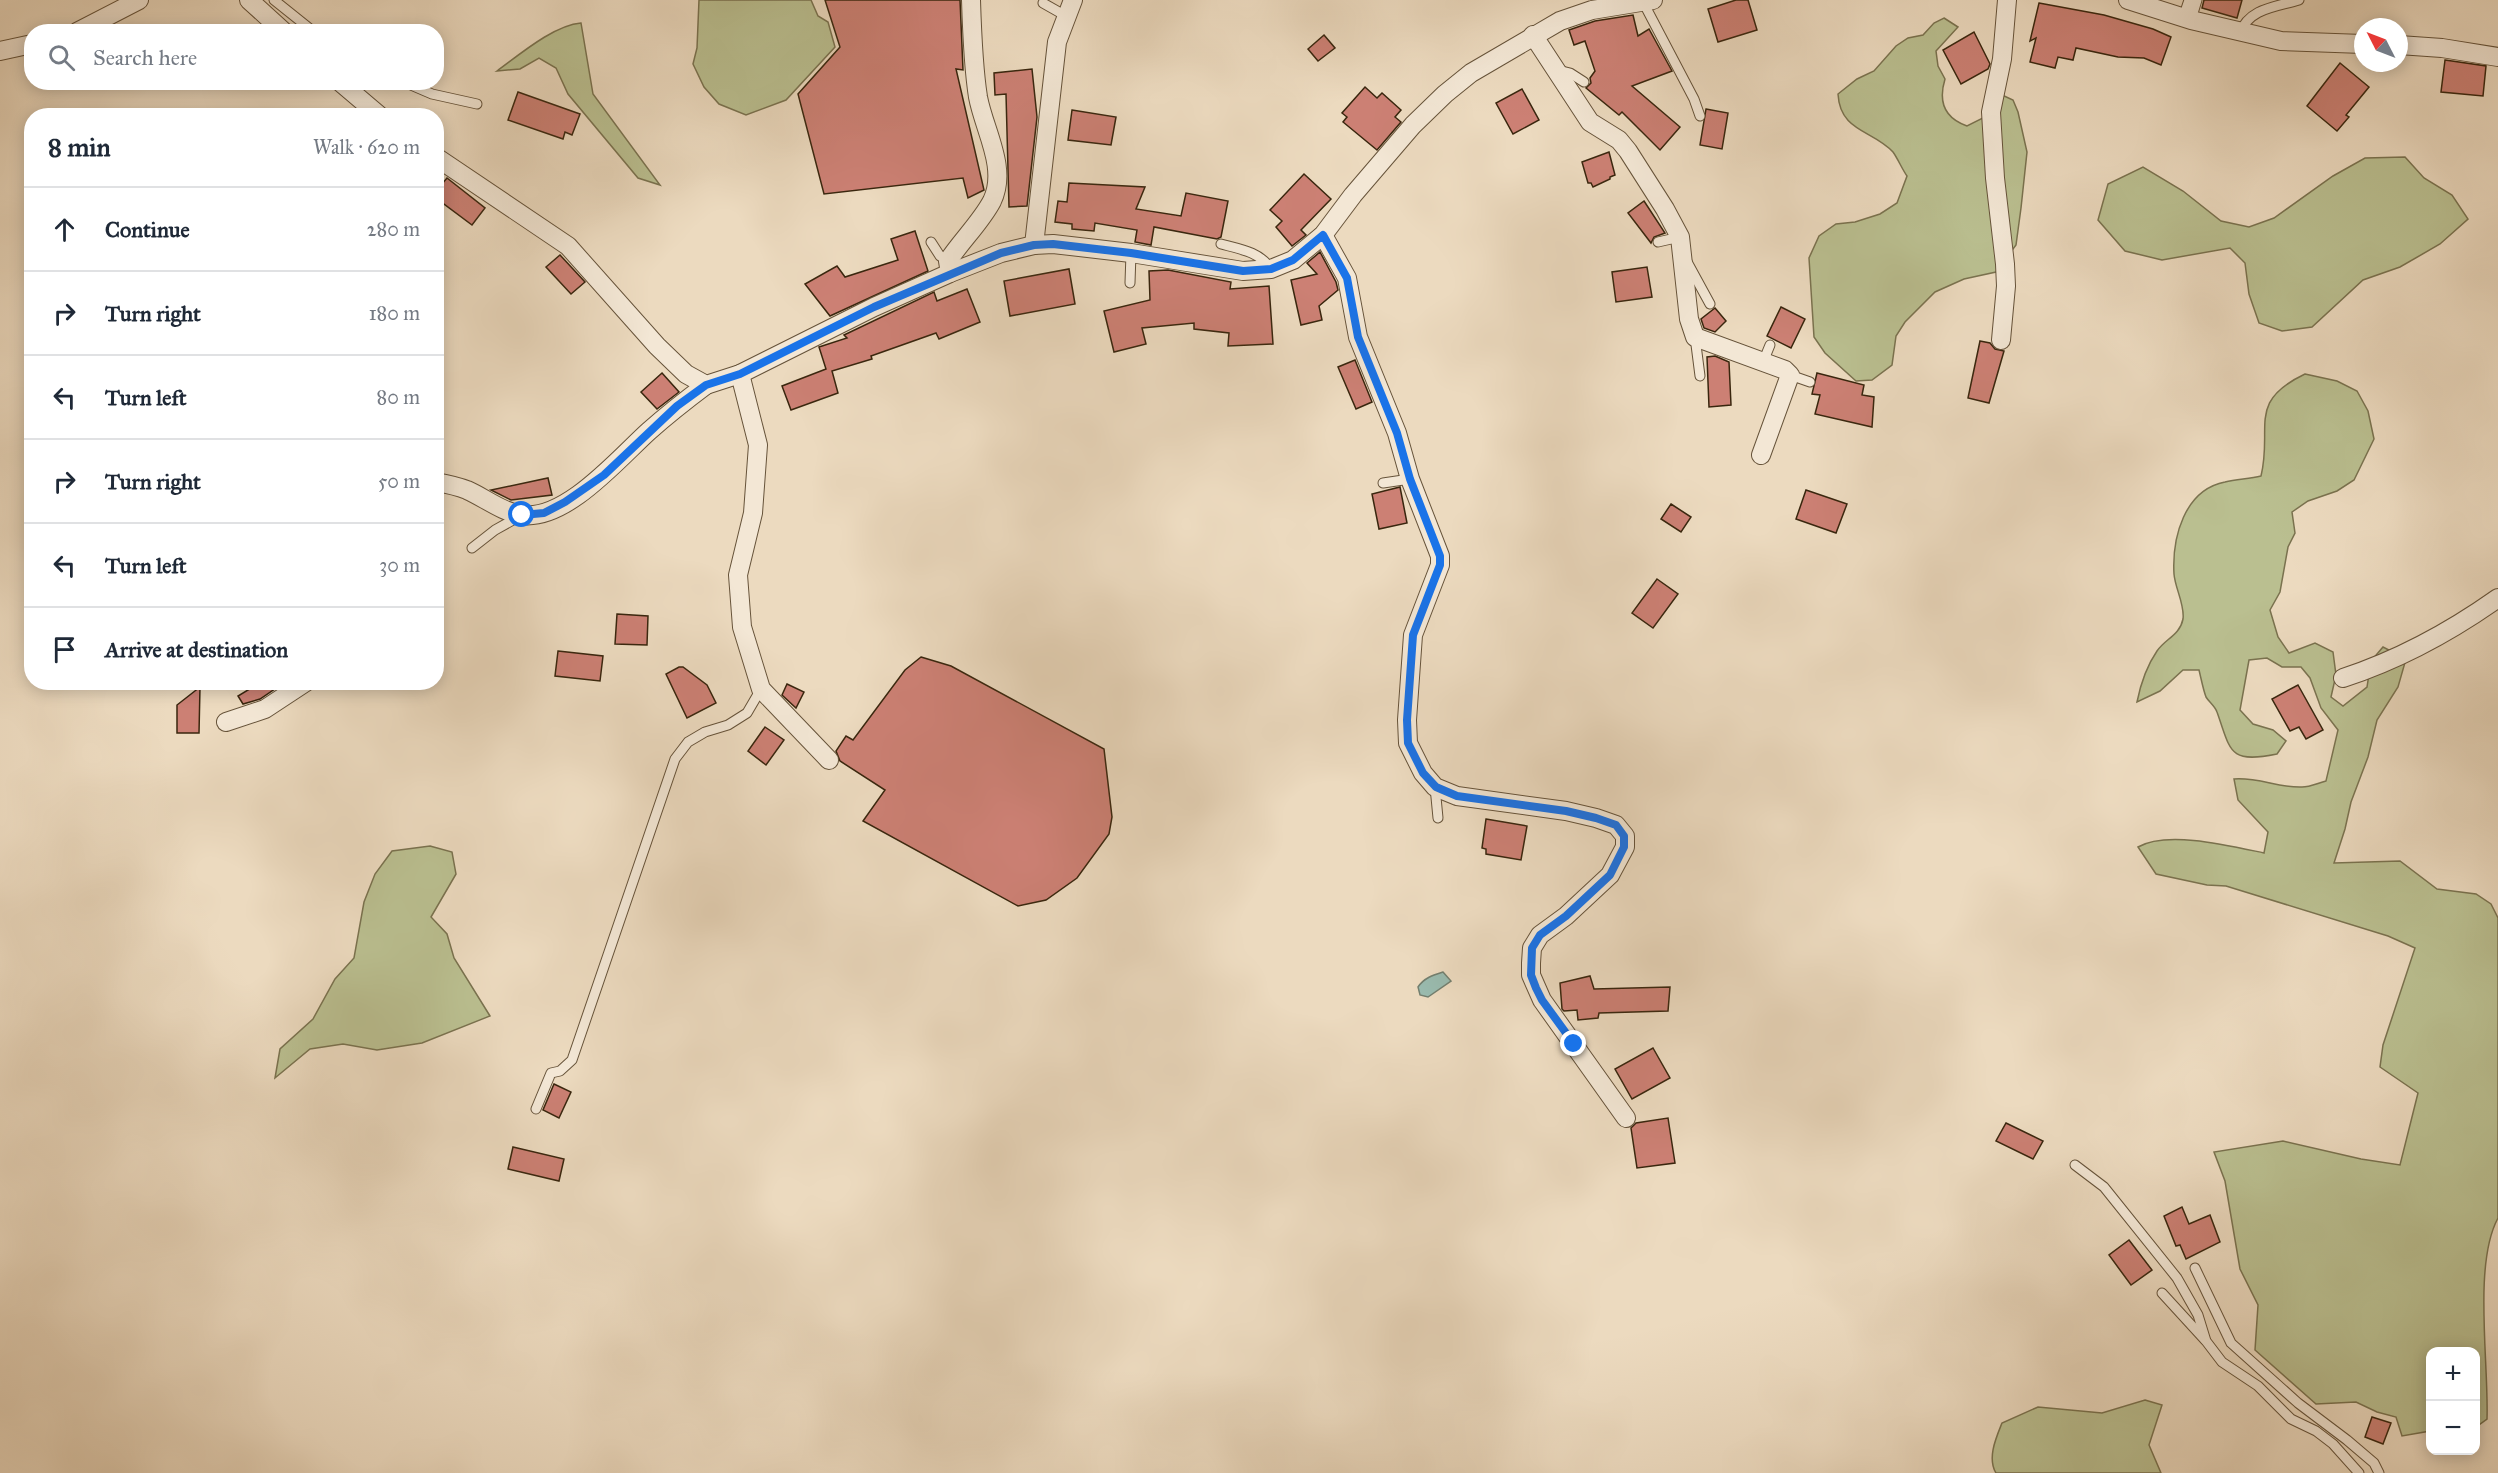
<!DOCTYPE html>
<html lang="en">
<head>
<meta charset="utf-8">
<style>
  :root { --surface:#fff; --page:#f6f6f7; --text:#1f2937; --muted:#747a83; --line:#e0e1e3 }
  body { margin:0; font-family:"IM FELL Great Primer",serif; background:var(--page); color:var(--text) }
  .controls { position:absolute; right:18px; bottom:18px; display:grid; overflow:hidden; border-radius:12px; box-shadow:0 3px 15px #0003 }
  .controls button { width:54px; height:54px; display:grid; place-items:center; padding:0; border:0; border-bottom:2px solid var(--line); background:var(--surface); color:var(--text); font:30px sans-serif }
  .compass { position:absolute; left:2354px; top:18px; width:54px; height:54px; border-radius:50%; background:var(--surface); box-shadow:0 3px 15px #0003; rotate:312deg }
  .stop { position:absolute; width:18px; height:18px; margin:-14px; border:4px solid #1a73e8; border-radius:50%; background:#fff }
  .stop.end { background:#1a73e8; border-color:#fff; box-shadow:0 2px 6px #0008 }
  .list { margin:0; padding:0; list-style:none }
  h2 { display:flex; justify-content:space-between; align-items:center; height:78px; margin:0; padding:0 24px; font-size:26px }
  h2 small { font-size:20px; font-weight:400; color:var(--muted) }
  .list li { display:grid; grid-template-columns:39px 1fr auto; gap:18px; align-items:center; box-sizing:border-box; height:84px; padding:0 24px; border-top:2px solid var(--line) }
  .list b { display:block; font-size:22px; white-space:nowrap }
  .list em { font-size:20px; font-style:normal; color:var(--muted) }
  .icon { flex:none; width:33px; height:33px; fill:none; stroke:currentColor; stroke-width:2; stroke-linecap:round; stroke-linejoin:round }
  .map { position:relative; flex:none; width:2498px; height:1473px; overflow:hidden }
  .search { position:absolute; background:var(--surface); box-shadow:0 3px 15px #0003; left:24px; top:24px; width:420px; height:66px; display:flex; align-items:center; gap:15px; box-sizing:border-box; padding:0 21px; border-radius:24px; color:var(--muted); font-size:22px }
  .panel { position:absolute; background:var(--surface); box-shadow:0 3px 15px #0003; left:24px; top:108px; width:420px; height:582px; border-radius:24px }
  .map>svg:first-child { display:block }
  .green { fill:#babf90; stroke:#7a724f; stroke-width:1.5 }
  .water { fill:#99bbaf; stroke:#737f6f; stroke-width:1.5 }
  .building { fill:#cc8074; stroke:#39260e; stroke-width:1.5 }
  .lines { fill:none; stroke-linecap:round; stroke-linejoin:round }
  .lane-casing { stroke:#66533a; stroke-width:11 }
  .street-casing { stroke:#66533a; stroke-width:20 }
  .lane { stroke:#f3e7d5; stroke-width:9 }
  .street { stroke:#f3e7d5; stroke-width:18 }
  .route { stroke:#1a73e8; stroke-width:8 }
</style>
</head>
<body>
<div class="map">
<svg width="2498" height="1473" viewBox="0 0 2498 1473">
  <rect width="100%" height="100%" fill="#ecdabf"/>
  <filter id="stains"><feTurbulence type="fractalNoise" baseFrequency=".00333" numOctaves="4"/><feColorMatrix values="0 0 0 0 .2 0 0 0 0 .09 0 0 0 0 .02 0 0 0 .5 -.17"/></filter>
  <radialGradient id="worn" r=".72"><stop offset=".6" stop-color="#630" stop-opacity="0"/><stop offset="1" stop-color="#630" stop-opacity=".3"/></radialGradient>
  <g class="green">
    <path d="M699,0H811L818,16L828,22L835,47L786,100L746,115L719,104L704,87L693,64L697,48Z"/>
    <path d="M1944,18L1958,27L1936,51L1938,66L1945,79C1938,102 1944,118 1967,126L1983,118L2002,95L2013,100L2018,112L2027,152L2021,208L2016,245L1996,272L1964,279L1935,292L1905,322L1896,336L1892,365L1872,380L1856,381L1825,353L1814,337L1809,258L1819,236L1836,224L1855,222L1880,214L1897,203L1907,176C1902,169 1898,159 1893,152C1873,130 1840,132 1838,94L1857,79L1874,71L1896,46L1908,38L1923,35L1934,23Z"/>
    <path d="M581,23L593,94L660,185L638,178L568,94L556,68L539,58L520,69L497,71C519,55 554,25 581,23Z"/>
    <path d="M2405,157L2424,178L2452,195L2468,219L2440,244L2400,267L2363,280L2312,327L2282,331L2259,323L2249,294L2245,263L2230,248L2162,260L2125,251L2098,220L2108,184L2143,167L2183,191L2221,221L2249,227L2274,218L2333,176L2365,158Z"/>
    <path d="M2305,374L2337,381L2357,391L2368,411L2374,439L2354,480L2337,491L2308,501L2292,512L2295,533L2288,547L2280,592L2270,610L2278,637L2289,653L2315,643L2333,652L2336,675L2331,697L2343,706L2367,687L2371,661L2383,647L2406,659L2398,687L2377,720L2368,757L2351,802L2345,829L2334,863L2400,861L2437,889L2476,894L2491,904L2498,918V1218C2473,1264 2489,1364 2487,1419L2476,1427V1352H2430V1431L2402,1436L2396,1417L2377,1412L2356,1402L2316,1404L2255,1350L2258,1305L2240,1269L2225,1181L2214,1152L2283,1141L2361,1159L2400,1165L2418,1093L2380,1067L2383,1045L2415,948L2388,936L2226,886L2207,885L2156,874L2138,847C2167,830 2231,846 2264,853L2268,832L2238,800L2234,779C2258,777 2279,788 2302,787C2310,787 2318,783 2326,781L2338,730L2321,708L2310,678L2301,667H2282L2267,658L2249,660L2240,710L2253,724L2273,730L2286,741L2277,754C2228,764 2231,751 2217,712C2215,706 2209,702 2206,697C2203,689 2201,678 2199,670H2183L2160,691L2137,702C2141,682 2146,667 2157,651C2165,639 2180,635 2183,619C2185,605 2175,588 2174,574C2172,538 2184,490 2225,482C2237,479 2249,479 2261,476C2273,427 2246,402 2305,374Z"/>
    <path d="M430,846L452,852L456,874L431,917L447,934L454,958L490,1016L422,1043L377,1050L343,1044L310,1049L275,1078L280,1049L313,1019L335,979L354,958L364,902L375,874L392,851Z"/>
    <path d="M2145,1400L2162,1405L2149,1445L2161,1473H1996C1987,1458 1996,1438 2002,1423L2038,1407L2102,1413Z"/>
  </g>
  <path class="water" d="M1443,972L1451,981L1428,997L1420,995L1418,987C1424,978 1433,975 1443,972Z"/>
  <g class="building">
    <path d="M825,0H960L963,70L956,69L984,190L968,198L963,178L824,194L798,94L840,47Z"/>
    <path d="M1736,0H1748L1757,30L1718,42L1708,9Z"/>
    <path d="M2204,0H2242L2237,18L2202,8Z"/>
    <path d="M2039,3L2104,15L2153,29L2171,37L2161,65L2144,58L2118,57L2076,48L2073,60L2058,57L2055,68L2030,62L2036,38L2030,41Z"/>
    <path d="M1633,15L1638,36L1649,29L1672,71L1632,86L1680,127L1660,150L1622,112L1619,115L1586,88L1591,83L1590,78L1595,71L1585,41L1574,45L1569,30L1595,21Z"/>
    <path d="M1974,32L1990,64L1988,69L1961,84L1943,50Z"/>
    <path d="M1324,35L1335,48L1318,61L1308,49Z"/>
    <path d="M2445,60L2486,66L2483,96L2441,92Z"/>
    <path d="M2340,63L2369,87L2346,115L2349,117L2337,131L2307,106Z"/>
    <path d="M1032,69L1037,117L1027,206L1009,207L1006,94L995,95L994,73Z"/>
    <path d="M1365,87L1377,98L1382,93L1401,110L1395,117L1401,122L1377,150L1343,122L1347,117L1342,113Z"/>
    <path d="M1522,89L1539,120L1513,134L1496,103Z"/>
    <path d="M518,92L580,114L572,135L565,132L563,139L508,120Z"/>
    <path d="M1706,109L1728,113L1722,149L1700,145Z"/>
    <path d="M1072,110L1116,117L1111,145L1068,140Z"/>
    <path d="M1609,152L1615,175L1610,177V179L1593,187L1591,183H1588L1582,162Z"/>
    <path d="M1304,174L1331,199L1301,230L1306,235L1292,246L1276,227L1282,221L1270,210Z"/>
    <path d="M447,178L485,208L472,225L436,198V191Z"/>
    <path d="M1069,183L1145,187L1136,209L1181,216L1186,193L1228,201L1221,237L1217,239L1154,227L1151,245L1135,242L1137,230L1095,223L1094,231L1072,229V224L1055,222L1058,201L1067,202Z"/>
    <path d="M1644,201L1665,233L1654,237L1651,243L1628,213Z"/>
    <path d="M915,231L928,271L830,316L805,284L837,266L845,277L898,260L891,239Z"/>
    <path d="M1320,252L1336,282L1338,290L1319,306L1322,320L1301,325L1291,280L1317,274L1307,263Z"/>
    <path d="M560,255L585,282L571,294L546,267Z"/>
    <path d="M1647,267L1652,297L1616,302L1612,272Z"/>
    <path d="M1069,269L1075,304L1010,316L1004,281Z"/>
    <path d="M1168,270L1231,282L1230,289L1269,286L1273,344L1228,346L1229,333L1194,329V323L1142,328L1146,344L1114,352L1104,311L1150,300L1149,271Z"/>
    <path d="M967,289L980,322L939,339L936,333L871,356L872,359L832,371L838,393L791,410L782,386L826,369L819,347L847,338L844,335L934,292L937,301Z"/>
    <path d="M1781,307L1805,319L1791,348L1767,336Z"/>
    <path d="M1715,308L1726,321L1715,332L1704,328L1701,319Z"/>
    <path d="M1980,341L1990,343L1995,349L2004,351L1989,403L1968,398Z"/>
    <path d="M1715,356L1729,362L1731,405L1709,407L1707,357Z"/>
    <path d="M1355,360L1372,402L1356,409L1338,367Z"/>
    <path d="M662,373L679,392L657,409L641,392Z"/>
    <path d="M1817,373L1864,385L1862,395L1874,397L1872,427L1815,414L1820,395L1812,394Z"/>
    <path d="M548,478L552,495L511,500L491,490Z"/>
    <path d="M1400,487L1407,523L1379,529L1372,494Z"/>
    <path d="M1806,490L1847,504L1836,533L1796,519Z"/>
    <path d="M1671,504L1691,517L1681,532L1661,519Z"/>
    <path d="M1657,579L1678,594L1653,628L1632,613Z"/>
    <path d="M617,614L648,616L647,645L615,644Z"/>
    <path d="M558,651L603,656L600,681L555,676Z"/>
    <path d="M921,657L951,666L1104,749L1112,817L1109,834L1077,878L1046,900L1018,906L863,821L885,790L840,761L836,751L846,736L853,740L905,670Z"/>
    <path d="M679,667H683L707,685L716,703L687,718L666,674Z"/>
    <path d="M261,682H285L260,699L243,704L238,696Z"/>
    <path d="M787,684L804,692L796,708L782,695Z"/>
    <path d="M2298,685L2323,730L2306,739L2299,727L2290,731L2272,699Z"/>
    <path d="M200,687L199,733H177V705Z"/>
    <path d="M765,727L784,740L766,765L748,751Z"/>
    <path d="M1486,819L1527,826L1521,860L1486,854V849L1482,848Z"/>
    <path d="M1590,976L1594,989L1670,987L1668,1011L1599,1013L1598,1018L1578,1020L1577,1010L1564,1011L1562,1009L1560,983Z"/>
    <path d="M1653,1048L1670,1078L1632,1099L1615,1069Z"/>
    <path d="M554,1084L571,1092L559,1118L543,1110Z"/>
    <path d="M1668,1118L1675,1163L1637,1168L1631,1128L1636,1123Z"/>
    <path d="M2006,1123L2043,1141L2033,1159L1996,1141Z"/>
    <path d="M513,1147L564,1159L559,1181L508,1169Z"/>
    <path d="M2182,1207L2189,1224L2210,1215L2220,1242L2186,1259L2180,1245L2176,1246L2164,1216Z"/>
    <path d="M2129,1240L2152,1270L2131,1285L2109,1255Z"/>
    <path d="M2372,1417L2391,1423L2383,1444L2365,1437Z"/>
  </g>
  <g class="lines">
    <defs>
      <g id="lane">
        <path d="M274,0L314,32"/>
        <path d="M1643,2L1694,99L1700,116"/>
        <path d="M1043,3L1066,16"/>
        <path d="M2183,18L2189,0"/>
        <path d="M2191,20L2197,0"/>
        <path d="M2240,33C2249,8 2276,7 2299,0"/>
        <path d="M1558,70L1570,73L1584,82"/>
        <path d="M404,82L432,94L477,104"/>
        <path d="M931,242L940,256L948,261"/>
        <path d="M1658,242L1680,237"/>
        <path d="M1221,244C1240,249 1260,252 1271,269"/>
        <path d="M1686,260L1710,304"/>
        <path d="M1130,283L1131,253"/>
        <path d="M1695,337L1700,376"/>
        <path d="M1763,362L1770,345"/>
        <path d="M1790,375L1810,382"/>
        <path d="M1383,483L1410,479"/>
        <path d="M472,548L495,530L520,516"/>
        <path d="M1435,787L1438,818"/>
        <path d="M536,1109L551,1073L560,1071L572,1060L675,759L688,742L705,732L728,725L747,713L761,689"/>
        <path d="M2075,1165L2104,1187L2177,1278L2198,1315L2206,1341L2222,1362L2258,1386L2291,1419L2316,1431L2333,1444L2359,1473"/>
        <path d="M2195,1268L2231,1343L2298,1403L2347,1440L2374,1463L2379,1473"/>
        <path d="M2162,1293L2205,1340"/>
      </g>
      <g id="street">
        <path d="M249,0L284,32"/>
        <path d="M2128,0L2191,20L2281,41L2363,44"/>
        <path d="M77,32L139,0"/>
        <path d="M1533,35L1590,122L1619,140L1628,151L1665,209L1680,237L1689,319L1695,337L1785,370L1790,375L1761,455"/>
        <path d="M2399,45L2442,48L2498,57"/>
        <path d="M0,51L32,44"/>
        <path d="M340,82L380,116"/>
        <path d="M436,157L568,246L657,346L686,374L706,385L740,374L874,307L950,273L1001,253L1034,245L1053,244L1131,253L1243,271L1271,269L1293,260L1323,235L1353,195L1413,125L1445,94L1471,73L1560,21L1592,10L1653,0"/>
        <path d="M1323,235L1347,278L1358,337L1397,433L1410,479L1440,556V565L1413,635L1407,720L1408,743L1423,773L1435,787L1457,796L1566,811L1596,818L1616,825L1625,836V847L1610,875L1566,916L1540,935L1532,948L1531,963V975L1542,1000L1626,1118"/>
        <path d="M1034,245L1057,42L1073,0"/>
        <path d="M950,273L948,261C961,241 981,222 992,201C1008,168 984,130 978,97C973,65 972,32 971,0"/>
        <path d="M2001,340L2006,286L2005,264L1995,178L1991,112L2002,59L2007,0"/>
        <path d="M740,374L758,445L753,513L738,575L742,627L761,689L829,760"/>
        <path d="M436,482C447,484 457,486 467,490C485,498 502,512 522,515C566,521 619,458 649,431C667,415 686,400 706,385"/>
        <path d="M2343,678C2398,660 2450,632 2498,598"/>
        <path d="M226,722L265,709L306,682"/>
      </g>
    </defs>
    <use href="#lane" class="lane-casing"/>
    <use href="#street" class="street-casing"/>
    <use href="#lane" class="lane"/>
    <use href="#street" class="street"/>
  </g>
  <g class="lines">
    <path class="route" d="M522,515L544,513L565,502L604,475L677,406L706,385L740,374L874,307L1001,253L1034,245L1053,244L1131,253L1243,271L1271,269L1293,260L1323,235L1347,278L1358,337L1397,433L1410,479L1440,556V565L1413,635L1407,720L1408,743L1423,773L1436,787L1457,796L1566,811L1596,818L1616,825L1624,836V847L1610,875L1566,916L1540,935L1532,948L1531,975L1536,988L1542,1000L1574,1044"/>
  </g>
  <rect width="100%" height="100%" filter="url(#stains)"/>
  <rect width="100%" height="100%" fill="url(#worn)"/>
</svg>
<div class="controls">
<button>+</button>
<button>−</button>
</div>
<svg class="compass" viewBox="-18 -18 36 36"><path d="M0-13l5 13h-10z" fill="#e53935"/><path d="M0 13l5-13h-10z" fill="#747a83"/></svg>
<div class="stop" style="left:522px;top:515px"></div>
<div class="stop end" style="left:1574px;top:1044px"></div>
<div class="search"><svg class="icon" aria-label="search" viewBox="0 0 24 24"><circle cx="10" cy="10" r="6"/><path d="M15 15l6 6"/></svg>Search here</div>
<section class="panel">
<h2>8 min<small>Walk · 620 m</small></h2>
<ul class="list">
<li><svg class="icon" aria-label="ahead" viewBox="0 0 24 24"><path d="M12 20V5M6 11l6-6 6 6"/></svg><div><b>Continue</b></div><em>280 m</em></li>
<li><svg class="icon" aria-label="right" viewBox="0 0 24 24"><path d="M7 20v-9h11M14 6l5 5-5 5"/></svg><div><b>Turn right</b></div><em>180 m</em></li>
<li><svg class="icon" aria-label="left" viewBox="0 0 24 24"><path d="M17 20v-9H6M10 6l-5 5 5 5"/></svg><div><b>Turn left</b></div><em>80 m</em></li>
<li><svg class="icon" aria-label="right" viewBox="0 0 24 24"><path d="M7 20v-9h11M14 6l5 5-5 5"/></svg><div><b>Turn right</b></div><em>50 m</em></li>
<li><svg class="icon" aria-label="left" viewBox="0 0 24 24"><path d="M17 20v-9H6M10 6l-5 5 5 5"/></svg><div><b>Turn left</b></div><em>30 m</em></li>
<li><svg class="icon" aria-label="arrive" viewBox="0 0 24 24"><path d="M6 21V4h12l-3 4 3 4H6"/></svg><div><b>Arrive at destination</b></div></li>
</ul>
</section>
</div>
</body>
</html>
